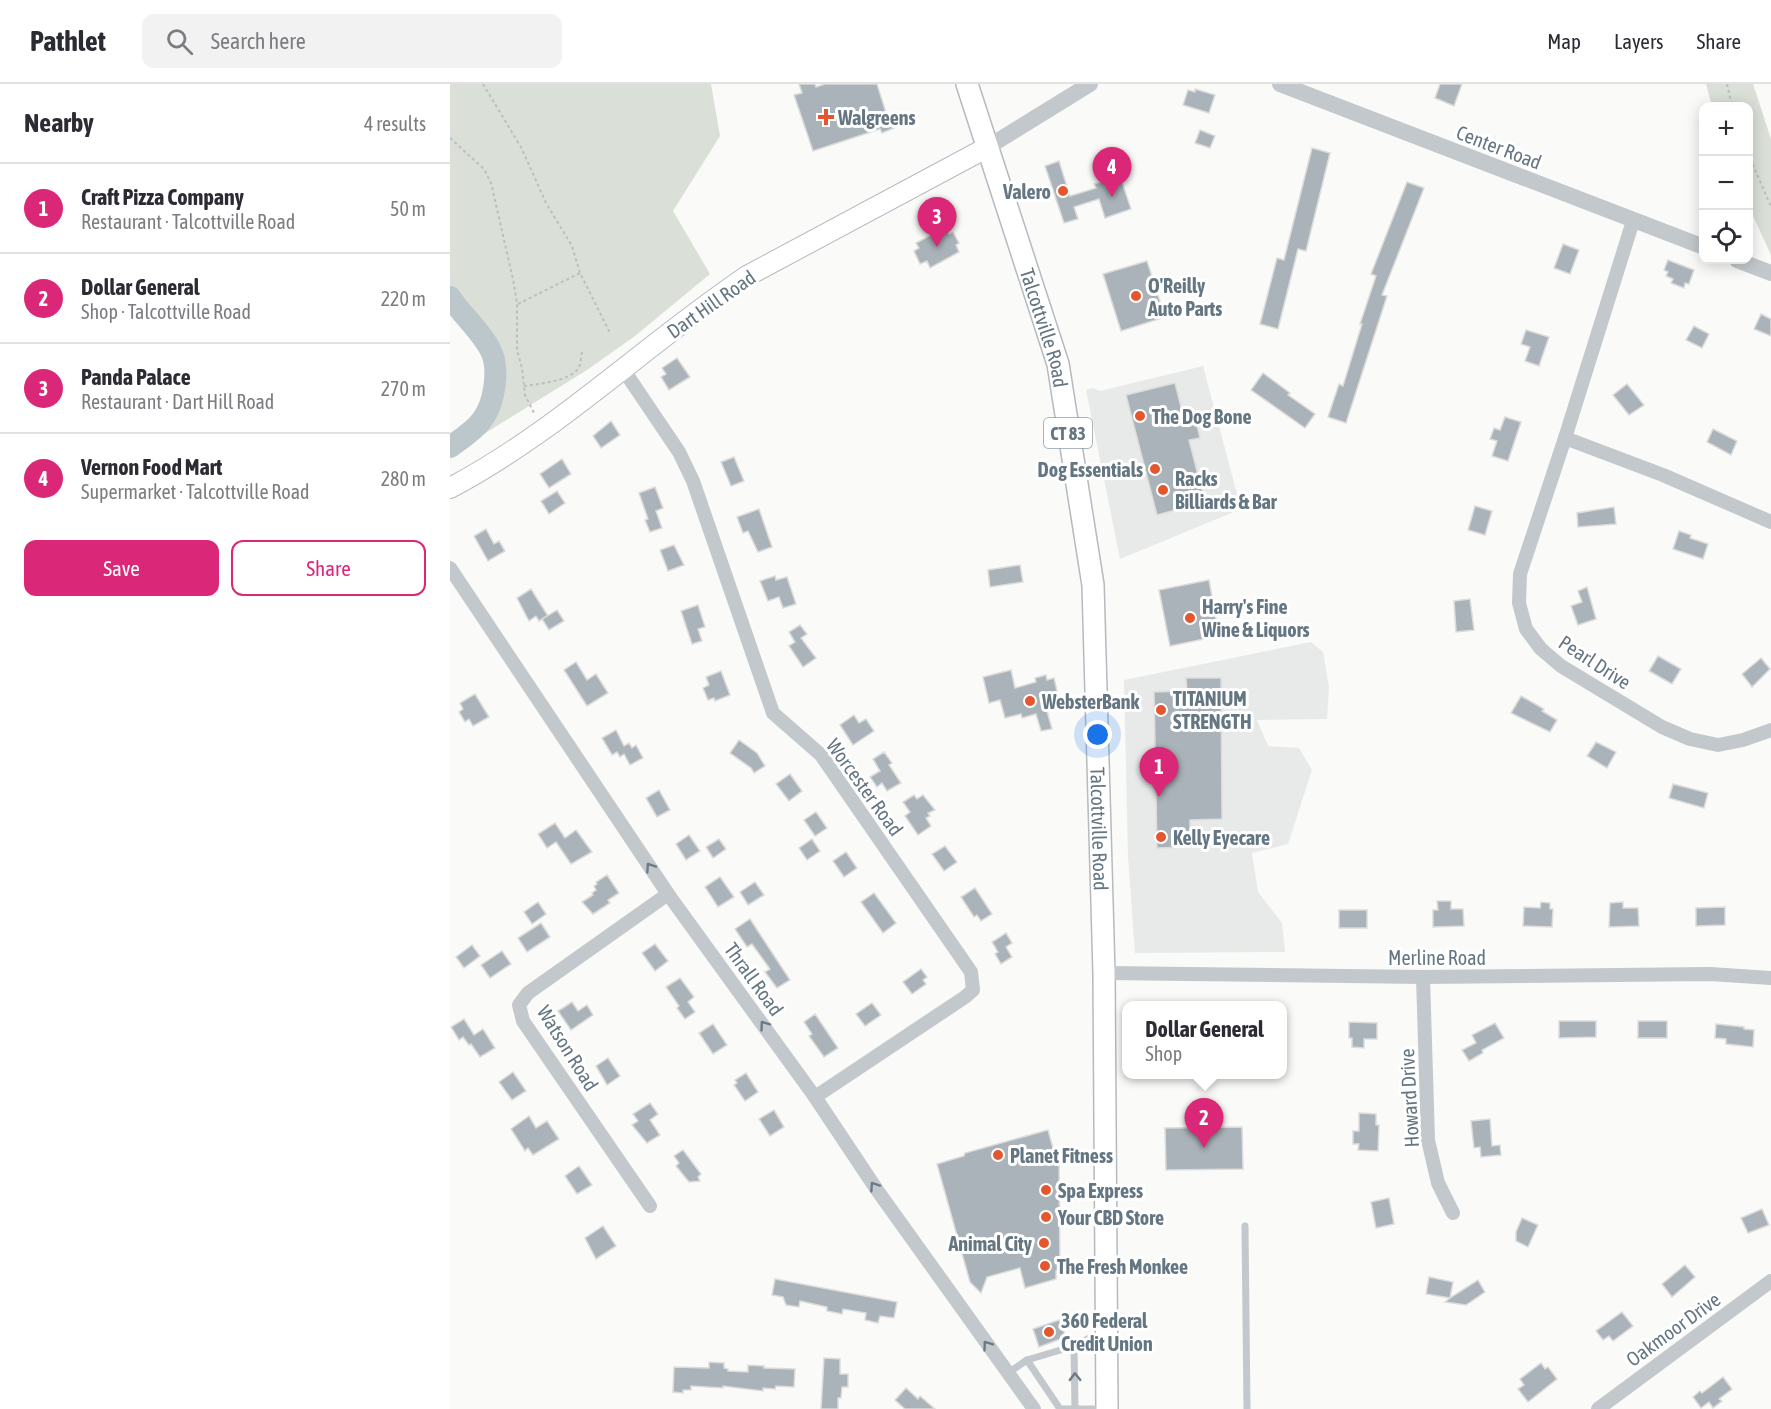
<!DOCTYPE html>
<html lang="en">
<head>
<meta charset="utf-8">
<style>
  :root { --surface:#fff; --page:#f2f2f3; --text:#2b2b33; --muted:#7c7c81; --line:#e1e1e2; --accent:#db2777 }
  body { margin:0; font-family:"Asap Condensed",sans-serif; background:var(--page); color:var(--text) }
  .controls { position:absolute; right:18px; top:18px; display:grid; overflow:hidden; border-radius:12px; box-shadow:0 3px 15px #0003 }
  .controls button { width:54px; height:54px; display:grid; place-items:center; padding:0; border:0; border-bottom:2px solid var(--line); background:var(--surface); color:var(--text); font:30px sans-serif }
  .you { position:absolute; left:648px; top:651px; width:21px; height:21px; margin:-15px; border:4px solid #fff; border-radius:50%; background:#1a73e8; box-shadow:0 0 0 9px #1a73e833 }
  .badge { display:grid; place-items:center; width:39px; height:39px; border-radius:50%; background:var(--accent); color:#fff; font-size:20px; font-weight:700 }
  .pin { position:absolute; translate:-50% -50px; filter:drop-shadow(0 2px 3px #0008) }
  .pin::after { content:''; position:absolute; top:32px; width:21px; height:18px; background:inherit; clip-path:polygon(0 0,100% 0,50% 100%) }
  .popup { position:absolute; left:672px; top:917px; width:165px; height:78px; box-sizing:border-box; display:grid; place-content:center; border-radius:12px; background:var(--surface); filter:drop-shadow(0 2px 4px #0005); font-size:20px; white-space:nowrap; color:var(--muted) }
  .popup b { font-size:22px; color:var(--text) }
  .popup::after { content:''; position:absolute; left:50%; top:100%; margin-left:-12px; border:12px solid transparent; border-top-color:var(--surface) }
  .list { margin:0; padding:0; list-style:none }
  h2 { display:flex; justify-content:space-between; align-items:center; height:78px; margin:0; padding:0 24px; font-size:26px }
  h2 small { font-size:20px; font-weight:400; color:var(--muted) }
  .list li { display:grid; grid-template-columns:39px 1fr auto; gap:18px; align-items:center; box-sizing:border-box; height:90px; padding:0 24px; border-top:2px solid var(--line) }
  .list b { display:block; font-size:22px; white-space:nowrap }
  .list p { margin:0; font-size:20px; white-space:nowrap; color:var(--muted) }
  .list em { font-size:20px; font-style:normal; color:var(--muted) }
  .actions { display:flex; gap:12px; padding:18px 24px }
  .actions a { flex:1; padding:14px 0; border:2px solid var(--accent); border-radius:12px; text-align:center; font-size:21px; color:var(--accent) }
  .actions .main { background:var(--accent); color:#fff }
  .icon { flex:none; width:33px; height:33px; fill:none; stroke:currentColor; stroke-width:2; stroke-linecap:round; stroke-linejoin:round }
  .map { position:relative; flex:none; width:1321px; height:1325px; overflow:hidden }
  header { display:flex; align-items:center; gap:36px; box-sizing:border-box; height:84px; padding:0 30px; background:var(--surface); border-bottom:2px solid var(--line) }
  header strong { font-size:28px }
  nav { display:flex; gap:33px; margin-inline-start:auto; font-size:21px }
  .search { width:420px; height:54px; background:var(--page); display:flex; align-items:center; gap:15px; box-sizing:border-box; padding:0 21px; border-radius:12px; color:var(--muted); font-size:22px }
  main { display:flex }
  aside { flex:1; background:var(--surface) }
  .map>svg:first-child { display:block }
  .built { fill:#e8e9e9 }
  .green { fill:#dadfd7 }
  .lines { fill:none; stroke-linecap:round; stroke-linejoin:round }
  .river { stroke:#bbc7cb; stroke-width:22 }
  .building { fill:#aab3b9; stroke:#dcdcda; stroke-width:1.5 }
  .secondary-casing { stroke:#b3babf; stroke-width:22 }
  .primary-casing { stroke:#b5babe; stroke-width:24 }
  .path { stroke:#bbbfc2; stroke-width:2; stroke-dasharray:3 3; stroke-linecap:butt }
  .service { stroke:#c3c8cc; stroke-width:7 }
  .minor { stroke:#c3c8cc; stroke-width:14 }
  .tertiary { stroke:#c3c8cc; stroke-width:16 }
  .secondary { stroke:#fff; stroke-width:20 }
  .primary { stroke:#fff; stroke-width:21 }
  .oneway { stroke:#6a7a87 }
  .poi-dot { fill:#e4572e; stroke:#fff; stroke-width:2 }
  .labels { text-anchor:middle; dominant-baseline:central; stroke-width:6; stroke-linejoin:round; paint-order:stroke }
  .shield { fill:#fff; stroke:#939fa8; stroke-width:1.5 }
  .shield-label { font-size:18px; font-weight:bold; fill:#657683 }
  .poi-label { font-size:20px; font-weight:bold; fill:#657683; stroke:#fff; text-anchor:start }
  .street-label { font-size:20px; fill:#657683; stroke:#fff }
</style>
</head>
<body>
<header>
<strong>Pathlet</strong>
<div class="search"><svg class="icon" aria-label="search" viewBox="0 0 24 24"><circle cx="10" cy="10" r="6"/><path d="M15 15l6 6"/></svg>Search here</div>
<nav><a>Map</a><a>Layers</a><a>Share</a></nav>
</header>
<main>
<aside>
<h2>Nearby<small>4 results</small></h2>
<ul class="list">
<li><span class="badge">1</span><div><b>Craft Pizza Company</b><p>Restaurant · Talcottville Road</p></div><em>50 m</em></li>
<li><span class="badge">2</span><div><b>Dollar General</b><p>Shop · Talcottville Road</p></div><em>220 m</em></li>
<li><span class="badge">3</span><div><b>Panda Palace</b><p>Restaurant · Dart Hill Road</p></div><em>270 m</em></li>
<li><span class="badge">4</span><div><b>Vernon Food Mart</b><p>Supermarket · Talcottville Road</p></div><em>280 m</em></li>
</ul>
<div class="actions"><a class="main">Save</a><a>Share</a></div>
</aside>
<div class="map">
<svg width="1321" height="1325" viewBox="0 0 1321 1325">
  <rect width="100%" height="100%" fill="#fafaf8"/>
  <g class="built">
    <path d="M753,282L791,425L670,475L636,306L643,304L650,307Z"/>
    <path d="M861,558L873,568L879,603L877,635L807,636L818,662L849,664L862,686L838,760L802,769L808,808L832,839L835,868L685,869L678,772L674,596Z"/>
  </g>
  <g class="green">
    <path d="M0,0H261L270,52L223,127L260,190L185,252L137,286L0,371V363C31,338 45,326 45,284C45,252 3,233 0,211C0,191 0,167 0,147C0,98 0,49 0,0Z"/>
    <path d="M1256,0H1303L1321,55V171L1299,123L1298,22H1262Z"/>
  </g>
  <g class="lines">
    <path class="river" d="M0,213C12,231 30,246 40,265C50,283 45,319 32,336C24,347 11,355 0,363"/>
  </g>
  <g class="building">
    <path d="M349,0H365L366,3L375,0H427L438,35L441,34L444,44L432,49L430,45L363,67L344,11L352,9Z"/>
    <path d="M990,0H1012L1004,22L985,14Z"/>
    <path d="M745,5L765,11L759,29L733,21L738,6L745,8Z"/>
    <path d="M750,46L765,52L760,64L745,59Z"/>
    <path d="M862,64L880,69L856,167L848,165L828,245L810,240L827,174L834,176Z"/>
    <path d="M609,77L620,112L646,104L644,100L670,92L681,125L655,134L649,115L624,123L628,135L614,139L595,82Z"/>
    <path d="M957,98L974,104L932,211L937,212L896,339L878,333L889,300L893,302L912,240H910L926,192L921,190Z"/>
    <path d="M496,143L499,150L503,148L509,159L506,161L509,168L480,184L477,177L470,180L464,167L469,164L466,159Z"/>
    <path d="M1113,160L1129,166L1120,190L1104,184Z"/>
    <path d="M1218,176L1244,186L1239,200L1235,199L1234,204L1221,199L1223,195L1216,192L1218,188L1214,186Z"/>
    <path d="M697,177L715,233L671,247L653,190Z"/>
    <path d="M1311,230L1321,235V252L1304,245Z"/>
    <path d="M1244,242L1259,250L1252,264L1236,256Z"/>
    <path d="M1076,246L1099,253L1089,282L1075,277L1080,263L1071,260Z"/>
    <path d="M227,274L240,293L219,306L211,293L216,290L212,284Z"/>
    <path d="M813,289L840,309L838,311L865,330L855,344L801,306Z"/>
    <path d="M725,299L735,339L746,337L750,354L739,356L755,418L707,431L676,311Z"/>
    <path d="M1177,300L1194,321L1179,331L1163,311Z"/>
    <path d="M1055,333L1071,338L1058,377L1042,372L1047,357L1040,355L1044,344L1050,346Z"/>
    <path d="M161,337L170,351L151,364L143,352Z"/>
    <path d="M1263,345L1287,357L1281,371L1257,358Z"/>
    <path d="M284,373L294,397L281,402L271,378Z"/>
    <path d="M112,375L121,390L99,404L90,390Z"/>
    <path d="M205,403L213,424L206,427L212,444L200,448L195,436L198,435L189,409Z"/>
    <path d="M107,407L115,419L99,430L91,417Z"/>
    <path d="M1025,422L1042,427L1035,451L1018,446Z"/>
    <path d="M1164,423L1166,440L1128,443L1127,429Z"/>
    <path d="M309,425L322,463L308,468L298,447L293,449L287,433Z"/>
    <path d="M36,445L44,460L49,457L55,467L38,477L24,452Z"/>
    <path d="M1229,447L1241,451L1240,454L1258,460L1253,475L1223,465Z"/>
    <path d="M224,461L234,481L218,487L210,466Z"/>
    <path d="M570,481L573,498L540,503L538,486Z"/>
    <path d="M325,492L326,496L337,493L346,520L333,524L329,513L318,517L310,497Z"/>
    <path d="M759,496L769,552L720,562L709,506Z"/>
    <path d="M1137,503L1146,535L1128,541L1121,522L1132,518L1128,507Z"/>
    <path d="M81,505L98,532L89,537L86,532L79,537L67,514Z"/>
    <path d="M1020,515L1024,546L1006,548L1004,517Z"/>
    <path d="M248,521L255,543L248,545L252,557L242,560L231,527Z"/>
    <path d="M107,526L114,537L99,546L92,535Z"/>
    <path d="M350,541L357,550L351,554L366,574L353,583L339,562L345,558L339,548Z"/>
    <path d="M1208,572L1231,585L1222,600L1199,587Z"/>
    <path d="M1311,574L1320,585L1302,603L1292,590Z"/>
    <path d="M126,578L137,596L146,590L158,609L137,622L114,586Z"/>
    <path d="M561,586L565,604L586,598L585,594L596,591L597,596L604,594L611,624L597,627L602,645L591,647L586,630L572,634L571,630L555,634L550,616L539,619L533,593Z"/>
    <path d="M271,587L280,611L265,617L264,614L258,616L253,604L259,601L256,593Z"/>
    <path d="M736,594H771L772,735L740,736V763L707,764L704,608L737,607Z"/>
    <path d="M25,610L39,633L23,642L19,635L15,638L9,628L13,625L10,619Z"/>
    <path d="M1071,612L1094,625L1092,627L1107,636L1100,648L1061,629Z"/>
    <path d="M404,631L409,639L416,635L424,647L403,661L390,641Z"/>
    <path d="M166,646L174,662L179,659L182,664L186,661L193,674L180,681L174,670L170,673L167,668L162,671L152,654Z"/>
    <path d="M289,656L307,669L315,682L304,689L301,684L280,669Z"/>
    <path d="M1146,658L1166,668L1157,684L1137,672Z"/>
    <path d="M434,668L442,679L439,681L451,699L437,707L432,699L427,703L420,693L430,687L423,675Z"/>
    <path d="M340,690L352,707L339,717L326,700Z"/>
    <path d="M1223,700L1258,709L1254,724L1219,714Z"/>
    <path d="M209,706L220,726L207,733L196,714Z"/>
    <path d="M464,711L467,715L473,711L485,726L478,729L480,732L476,734L481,742L468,751L455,732L460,728L453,718Z"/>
    <path d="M366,728L377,744L365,752L354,736Z"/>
    <path d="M105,739L115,754L126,746L142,768L121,780L106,758L97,764L88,750Z"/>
    <path d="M239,751L250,767L236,776L226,760Z"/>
    <path d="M269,755L276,765L263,774L256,763Z"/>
    <path d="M362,755L370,767L357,776L349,764Z"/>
    <path d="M495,762L507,778L494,787L482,770Z"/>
    <path d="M396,768L407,784L394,793L383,777Z"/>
    <path d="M157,791L169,809L158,816L160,819L143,830L132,818L143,811L142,809L146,806L144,802L147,800L146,798Z"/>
    <path d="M270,793L284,813L268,823L255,803Z"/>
    <path d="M305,798L314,811L298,821L290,808Z"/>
    <path d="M525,804L542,830L531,837L527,831L524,833L511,813Z"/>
    <path d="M424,809L446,839L433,849L411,818Z"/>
    <path d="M987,817H1001V825H1013L1014,842L983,843V826H988Z"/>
    <path d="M88,818L96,830L82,840L74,828Z"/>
    <path d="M1091,818L1100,819V825H1103L1102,843L1073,842L1074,823L1090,824Z"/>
    <path d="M1173,818V824H1188L1189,842L1159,843L1160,819Z"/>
    <path d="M1275,823V841L1246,842V824Z"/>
    <rect x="889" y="826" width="28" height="18"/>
    <path d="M300,835L340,896L327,904L315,888L320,885L302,860L297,863L285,845Z"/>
    <path d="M91,839L100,853L77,868L68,854Z"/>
    <path d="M556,849L562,859L556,863L562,873L551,880L545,870L548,868L542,858Z"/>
    <path d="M205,860L218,877L205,887L192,869Z"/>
    <path d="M22,861L30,872L14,884L6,873Z"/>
    <path d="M52,867L61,880L40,894L31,881Z"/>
    <path d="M471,885L477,893L473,896L476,900L462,910L453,898Z"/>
    <path d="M230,894L244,913L238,918L245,928L235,935L227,924L229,922L216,903Z"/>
    <path d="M122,918L128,927L137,921L143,931L121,946L108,927Z"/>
    <path d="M422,919L431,931L415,942L406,930Z"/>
    <path d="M365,930L388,964L374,973L359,952L362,950L354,938Z"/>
    <path d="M14,935L24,951L33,945L45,964L30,973L21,960L19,961L13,953L9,956L1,943Z"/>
    <path d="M1109,937H1146V953L1109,954Z"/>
    <rect x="1188" y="937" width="29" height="17"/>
    <path d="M899,938L927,939V955H914V964L902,963V954H899Z"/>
    <path d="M1045,939L1054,954L1032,966L1033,969L1019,977L1012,966L1026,959L1022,951Z"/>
    <path d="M263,940L277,961L263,970L249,949Z"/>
    <path d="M1266,940L1294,943V945L1304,946L1303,963L1276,960V955L1265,954Z"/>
    <path d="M158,974L170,992L157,1001L146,982Z"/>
    <path d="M63,988L76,1007L62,1016L49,998Z"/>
    <path d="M296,989L308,1008L295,1017L284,1001L287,999L285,996Z"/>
    <path d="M200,1019L208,1030L200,1036L210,1051L197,1059L182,1041L188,1037L183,1030Z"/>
    <path d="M324,1026L334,1043L320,1052L309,1035Z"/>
    <path d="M909,1029L926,1030V1041H929L928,1067L908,1066L909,1060H903V1047H909Z"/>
    <path d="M79,1032L86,1044L97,1037L109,1055L83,1071L78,1064L75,1067L61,1045Z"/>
    <path d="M1040,1035L1042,1062L1050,1061L1051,1071L1031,1073L1030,1063L1024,1064L1021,1037Z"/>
    <path d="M792,1043L793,1085L716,1086L715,1044Z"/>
    <path d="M598,1046L606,1075H609L610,1187H606V1195L575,1204L570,1184L537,1193L531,1209L520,1198L487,1080L514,1072L515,1069Z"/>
    <path d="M233,1066L251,1090L248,1093L250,1097L239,1098L226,1082L229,1079L224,1072Z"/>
    <path d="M129,1082L142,1101L127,1110L115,1092Z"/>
    <path d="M939,1114L944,1140L926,1144L921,1118Z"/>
    <path d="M1312,1125L1319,1141L1298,1149L1291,1134Z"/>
    <path d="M1072,1134L1088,1141L1078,1163L1066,1157V1148Z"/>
    <path d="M153,1142L166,1162L146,1175L135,1154Z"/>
    <path d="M1235,1181L1245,1193L1222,1213L1212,1200Z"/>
    <path d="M979,1193L1003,1198L1000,1214L1028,1196L1035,1208L1016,1221L995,1218L1000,1214L976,1210Z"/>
    <path d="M325,1195L447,1218L444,1234L430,1232L428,1239L415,1236L416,1229L393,1225L392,1230L377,1227V1223L350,1217L349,1223L336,1221L333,1213L322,1211Z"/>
    <path d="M1172,1228L1183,1242L1163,1257L1159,1252L1153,1256L1146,1247Z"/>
    <path d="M609,1236L616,1253L589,1263L583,1245Z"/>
    <path d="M374,1274L390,1275V1290H398V1303H392L391,1314H388V1325H371Z"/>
    <path d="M259,1278L274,1279V1284L278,1285V1287L298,1288V1281L314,1282V1284L345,1285L344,1303L326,1302L325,1305L313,1304V1307L273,1302V1304L241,1302V1306H233V1309L223,1308L224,1283L259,1284Z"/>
    <path d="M1091,1279L1095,1285L1098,1283L1107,1295L1078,1318L1068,1305L1074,1301L1070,1295Z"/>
    <path d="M1273,1293L1282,1305L1269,1315L1272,1317L1263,1324L1259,1318L1251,1324L1243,1313L1250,1307L1252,1309Z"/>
    <path d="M456,1304L468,1315L470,1312L485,1325H455L445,1316Z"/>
  </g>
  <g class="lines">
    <defs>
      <path id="secondary" d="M0,404C108,347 196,260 297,192L538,63"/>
      <g id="primary">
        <path id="s1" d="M517,0L608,280L643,501L654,889L657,1325"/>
      </g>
    </defs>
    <use href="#secondary" class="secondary-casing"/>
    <use href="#primary" class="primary-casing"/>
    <g class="path">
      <path d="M33,0L72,65L96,119L122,162L130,189L160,249"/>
      <path d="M1277,0L1282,22"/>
      <path d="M0,54L34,85L41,99L63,195L67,220V266L72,284L75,311L85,331"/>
      <path d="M1298,69L1321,123"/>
      <path d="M68,220L130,189"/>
      <path d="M74,302C88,300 122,297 129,283C131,279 131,272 132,268"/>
    </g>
    <g class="service">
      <path d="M795,1142L797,1325"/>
      <path d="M624,1262L625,1325"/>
      <path d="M577,1276L610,1325H654"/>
      <path d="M558,1289L577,1276L624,1262L641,1253H655"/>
    </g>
    <g class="minor">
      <path d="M173,285L229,368L243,397L323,629L371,671L521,888L523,906L515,913L365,1013"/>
      <path d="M1115,354L1183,137"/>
      <path d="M1321,438L1213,391L1115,354L1070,490L1069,519L1076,545L1091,565L1111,582L1212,643L1240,655L1268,661L1293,656L1321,646"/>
      <path d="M0,484L218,810L365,1013L427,1106L584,1325"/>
      <path d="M654,889L973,893L1260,890L1321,894"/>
      <path d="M973,893L978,1056L988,1099L1003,1129"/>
      <path d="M200,1122L73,937L69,921L78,909L218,810"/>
      <path d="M1148,1325L1321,1197"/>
    </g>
    <g class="tertiary">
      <path d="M830,0L1254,163"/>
      <path d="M538,63L640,0"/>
      <path d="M1287,176L1321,189"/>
    </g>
    <use href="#secondary" class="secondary"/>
    <use href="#primary" class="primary"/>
  </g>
  <defs><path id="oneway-chevron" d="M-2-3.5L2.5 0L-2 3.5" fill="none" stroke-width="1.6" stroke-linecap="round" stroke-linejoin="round" transform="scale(1.5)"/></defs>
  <g class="oneway">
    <use href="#oneway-chevron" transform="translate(200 783) rotate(-124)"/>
    <use href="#oneway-chevron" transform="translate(314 941) rotate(-126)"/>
    <use href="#oneway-chevron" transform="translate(424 1102) rotate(-124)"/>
    <use href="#oneway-chevron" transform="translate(537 1261) rotate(-126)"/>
    <use href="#oneway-chevron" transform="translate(625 1293) rotate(-91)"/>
  </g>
  <g class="poi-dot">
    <path d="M373 24h6v6h6v6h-6v6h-6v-6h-6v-6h6z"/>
    <circle cx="613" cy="107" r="6"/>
    <circle cx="686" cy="212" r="6"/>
    <circle cx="690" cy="332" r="6"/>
    <circle cx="705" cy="385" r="6"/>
    <circle cx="713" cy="406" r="6"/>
    <circle cx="740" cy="534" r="6"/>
    <circle cx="580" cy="617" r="6"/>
    <circle cx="711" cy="626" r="6"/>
    <circle cx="711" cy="753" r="6"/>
    <circle cx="548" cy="1071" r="6"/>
    <circle cx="596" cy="1106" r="6"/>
    <circle cx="596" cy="1133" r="6"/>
    <circle cx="594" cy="1159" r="6"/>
    <circle cx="595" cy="1182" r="6"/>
    <circle cx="599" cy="1248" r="6"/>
  </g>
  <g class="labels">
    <rect class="shield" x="594" y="334" width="48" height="30" rx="4.5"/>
    <g class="shield-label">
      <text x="618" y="349">CT 83</text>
    </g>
    <g class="poi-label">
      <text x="388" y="33">Walgreens</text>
      <text x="601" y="107" text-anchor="end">Valero</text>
      <text x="698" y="201">O'Reilly<tspan x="698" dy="23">Auto Parts</tspan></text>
      <text x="702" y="332">The Dog Bone</text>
      <text x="693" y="385" text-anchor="end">Dog Essentials</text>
      <text x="725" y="394">Racks<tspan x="725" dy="23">Billiards &amp; Bar</tspan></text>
      <text x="752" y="522">Harry's Fine<tspan x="752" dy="23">Wine &amp; Liquors</tspan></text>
      <text x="723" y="614">TITANIUM<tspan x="723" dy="23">STRENGTH</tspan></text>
      <text x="592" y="617">WebsterBank</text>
      <text x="723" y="753">Kelly Eyecare</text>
      <text x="560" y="1071">Planet Fitness</text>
      <text x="608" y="1106">Spa Express</text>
      <text x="608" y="1133">Your CBD Store</text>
      <text x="582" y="1159" text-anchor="end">Animal City</text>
      <text x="607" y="1182">The Fresh Monkee</text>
      <text x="611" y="1236">360 Federal<tspan x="611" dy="23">Credit Union</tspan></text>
    </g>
    <g class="street-label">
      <text transform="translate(1049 63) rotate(21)">Center Road</text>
      <text transform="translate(261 220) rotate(-35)">Dart Hill Road</text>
      <text stroke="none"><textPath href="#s1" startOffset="256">Talcottville Road</textPath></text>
      <text transform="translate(1145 578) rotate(33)">Pearl Drive</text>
      <text transform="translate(415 703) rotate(54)">Worcester Road</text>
      <text stroke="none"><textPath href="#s1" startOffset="762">Talcottville Road</textPath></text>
      <text x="987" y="873">Merline Road</text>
      <text transform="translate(304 895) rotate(54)">Thrall Road</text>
      <text transform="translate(118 964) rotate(58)">Watson Road</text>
      <text transform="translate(959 1014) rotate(-93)">Howard Drive</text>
      <text transform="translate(1223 1245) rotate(-36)">Oakmoor Drive</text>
    </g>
  </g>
</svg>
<div class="controls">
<button>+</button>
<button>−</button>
<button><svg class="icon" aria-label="locate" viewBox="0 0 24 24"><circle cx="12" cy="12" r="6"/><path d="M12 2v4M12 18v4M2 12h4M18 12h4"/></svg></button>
</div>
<div class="you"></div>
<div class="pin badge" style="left:709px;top:713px">1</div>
<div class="pin badge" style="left:754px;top:1064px">2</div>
<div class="popup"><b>Dollar General</b>Shop</div>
<div class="pin badge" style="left:487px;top:163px">3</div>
<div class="pin badge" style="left:662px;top:113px">4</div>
</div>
</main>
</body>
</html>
